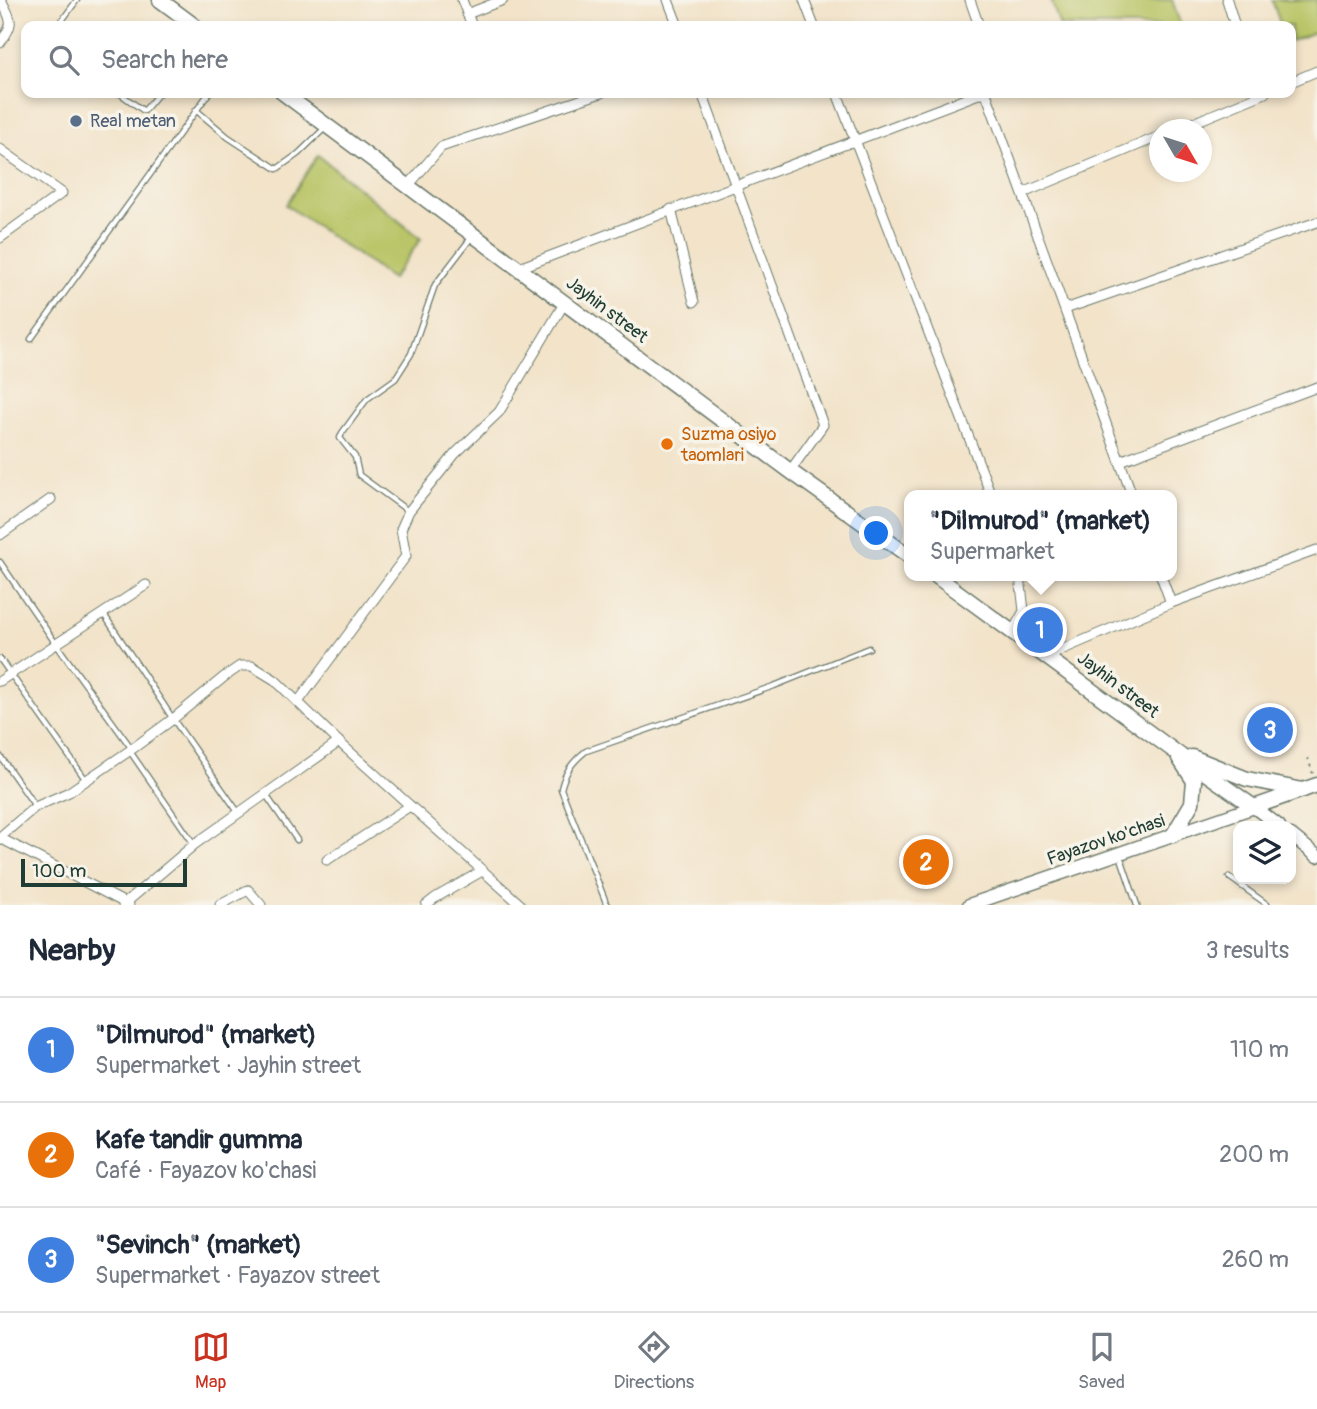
<!DOCTYPE html>
<html lang="en">
<head>
<meta charset="utf-8">
<style>
  :root { --surface:#fff; --page:#f6f6f7; --text:#1f2937; --muted:#747a83; --line:#e0e1e3; --accent:#c8321e }
  body { margin:0; font-family:Pangolin,sans-serif; background:var(--page); color:var(--text) }
  .controls { position:absolute; right:21px; bottom:21px; display:grid; overflow:hidden; border-radius:14px; box-shadow:0 4px 10px #0003 }
  .controls button { width:63px; height:63px; display:grid; place-items:center; padding:0; border:0; border-bottom:2px solid var(--line); background:var(--surface); color:var(--text); font:35px sans-serif }
  .compass { position:absolute; left:1149px; top:119px; width:63px; height:63px; border-radius:50%; background:var(--surface); box-shadow:0 4px 10px #0003; rotate:129deg }
  .scale { position:absolute; left:21px; bottom:18px; width:166px; box-sizing:border-box; padding-left:7px; border:4px solid #1f3d34; border-top:0; font-size:19px; line-height:24px; white-space:nowrap; color:#1f3d34; -webkit-text-stroke:5px #f7f3e8; paint-order:stroke }
  .you { position:absolute; left:877px; top:534px; width:24px; height:24px; margin:-18px; border:5px solid #fff; border-radius:50%; background:#1a73e8; box-shadow:0 0 0 10px #1a73e833 }
  .badge { display:grid; place-items:center; width:46px; height:46px; border-radius:50%; background:var(--accent); color:#fff; font-size:23px; font-weight:700 }
  .pin { position:absolute; translate:-50% -50%; border:4px solid #fff; box-shadow:0 2px 7px #0006 }
  .popup { position:absolute; left:904px; top:490px; width:273px; height:91px; box-sizing:border-box; display:grid; place-content:center; border-radius:14px; background:var(--surface); filter:drop-shadow(0 2px 5px #0005); font-size:23px; white-space:nowrap; color:var(--muted) }
  .popup b { font-size:26px; color:var(--text) }
  .popup::after { content:''; position:absolute; left:50%; top:100%; margin-left:-14px; border:14px solid transparent; border-top-color:var(--surface) }
  .list { margin:0; padding:0; list-style:none }
  h2 { display:flex; justify-content:space-between; align-items:center; height:91px; margin:0; padding:0 28px; font-size:30px }
  h2 small { font-size:23px; font-weight:400; color:var(--muted) }
  .list li { display:grid; grid-template-columns:46px 1fr auto; gap:21px; align-items:center; box-sizing:border-box; height:105px; padding:0 28px; border-top:2px solid var(--line) }
  .list b { display:block; font-size:26px; white-space:nowrap }
  .list p { margin:0; font-size:23px; white-space:nowrap; color:var(--muted) }
  .list em { font-size:23px; font-style:normal; color:var(--muted) }
  .icon { flex:none; width:38px; height:38px; fill:none; stroke:currentColor; stroke-width:2; stroke-linecap:round; stroke-linejoin:round }
  .map { position:relative; flex:none; width:1317px; height:905px; overflow:hidden }
  .search { position:absolute; background:var(--surface); box-shadow:0 4px 10px #0003; left:21px; right:21px; top:21px; height:77px; display:flex; align-items:center; gap:18px; box-sizing:border-box; padding:0 24px; border-radius:14px; color:var(--muted); font-size:26px }
  .sheet { height:406px; background:var(--surface) }
  nav { display:flex; justify-content:space-around; align-items:center; box-sizing:border-box; height:98px; border-top:2px solid var(--line); background:var(--surface); font-size:19px; color:var(--muted) }
  nav a { display:grid; justify-items:center; gap:4px }
  nav .on { color:var(--accent) }
  .map>svg:first-child { display:block }
  .green { fill:#b9c567; stroke:#6c814e; stroke-width:2 }
  .lines { fill:none; stroke-linecap:round; stroke-linejoin:round }
  .lane-casing { stroke:#697768; stroke-width:7 }
  .street-casing { stroke:#697768; stroke-width:11 }
  .secondary-casing { stroke:#697768; stroke-width:15 }
  .primary-casing { stroke:#697768; stroke-width:17 }
  .path { stroke:#697768; stroke-width:2; stroke-dasharray:2 5; stroke-linecap:butt }
  .lane { stroke:#fff; stroke-width:4.5 }
  .street { stroke:#fff; stroke-width:9 }
  .secondary { stroke:#fff; stroke-width:12 }
  .primary { stroke:#fff; stroke-width:14 }
  .service-dot { fill:#5c6f8a; stroke:#f7f3e8; stroke-width:2.5 }
  .food-dot { fill:#e8710a; stroke:#f7f3e8; stroke-width:2.5 }
  .labels { text-anchor:middle; dominant-baseline:central; stroke-width:7; stroke-linejoin:round; paint-order:stroke }
  .service-label { font-size:18px; fill:#4e5e75; stroke:#f7f3e8; text-anchor:start }
  .street-label { font-size:18px; fill:#1f3d34; stroke:#f7f3e8 }
  .food-label { font-size:18px; fill:#c56008; stroke:#f7f3e8; text-anchor:start }
</style>
</head>
<body>
<div class="map">
<svg width="1317" height="905" viewBox="0 0 1317 905">
  <rect width="100%" height="100%" fill="#f7f3e8"/>
  <filter id="ink" filterUnits="userSpaceOnUse"><feTurbulence type="fractalNoise" baseFrequency=".0143" numOctaves="2"/><feDisplacementMap in="SourceGraphic" scale="14" xChannelSelector="R" yChannelSelector="G"/><feConvolveMatrix kernelMatrix="1 2 1 2 8 2 1 2 1" color-interpolation-filters="sRGB"/></filter>
  <filter id="wash" filterUnits="userSpaceOnUse"><feTurbulence type="fractalNoise" baseFrequency=".00686" numOctaves="4" result="noise"/><feDisplacementMap in="SourceGraphic" scale="28" xChannelSelector="R" yChannelSelector="G"/><feGaussianBlur stdDeviation="1.57" result="paint"/><feColorMatrix in="noise" values="0 0 0 0 0 0 0 0 0 0 0 0 0 0 0 0 0 1.4 0 .05"/><feComposite in="paint" operator="in"/></filter>
  <g filter="url(#wash)">
    <rect width="100%" height="100%" fill="#f2e3c9"/>
    <g class="green">
      <path d="M1051,0H1172L1181,26H1060Z"/>
      <path d="M1272,0H1317V31L1291,41V26H1281Z"/>
      <path d="M318,155L421,239L392,279L286,205Z"/>
    </g>
  </g>
  <g filter="url(#ink)">
    <g class="lines">
      <defs>
        <g id="lane">
          <path d="M58,26L77,0"/>
          <path d="M119,93L144,111L159,93"/>
          <path d="M196,110L228,137L277,169L298,154L325,128"/>
          <path d="M31,339L209,93"/>
          <path d="M408,511L359,475L355,457L340,438L342,433L367,399L395,379L411,354L435,285L471,238"/>
          <path d="M0,562L56,644L132,749"/>
          <path d="M103,613L173,719L238,812"/>
          <path d="M0,659L86,780"/>
          <path d="M129,750L194,844"/>
          <path d="M0,756L35,806"/>
          <path d="M266,795L297,840"/>
          <path d="M1120,855L1137,905"/>
          <path d="M1229,877L1268,905"/>
          <path d="M607,905L561,789C565,772 572,762 586,751L774,686L869,648"/>
        </g>
        <g id="street">
          <path d="M462,0L472,26"/>
          <path d="M668,0L678,26"/>
          <path d="M804,0L814,26"/>
          <path d="M970,0L979,26"/>
          <path d="M1227,0L1235,26"/>
          <path d="M467,14L503,0"/>
          <path d="M0,43C15,23 12,21 1,0"/>
          <path d="M1291,82L1317,71"/>
          <path d="M702,93L823,425L790,471"/>
          <path d="M837,93L991,495"/>
          <path d="M986,93L1132,495"/>
          <path d="M1176,130L1265,93"/>
          <path d="M0,149L62,193L0,238"/>
          <path d="M408,186L441,147L601,93"/>
          <path d="M1023,193L1160,136"/>
          <path d="M671,209L694,302"/>
          <path d="M519,268L981,93"/>
          <path d="M1065,309L1317,222"/>
          <path d="M1120,461L1317,387"/>
          <path d="M0,535L51,499"/>
          <path d="M1161,576L1171,603"/>
          <path d="M1013,631L1024,611L1020,576"/>
          <path d="M1047,656L1171,603L1317,550"/>
          <path d="M0,681L146,585"/>
          <path d="M298,702L406,556L401,529L409,511L455,454L499,412L565,302"/>
          <path d="M0,837L35,807L69,792L132,749L173,719L224,677L240,666H252L275,680L339,742L521,905"/>
          <path d="M0,838L129,905"/>
          <path d="M327,860L410,806"/>
          <path d="M123,905L195,844L339,742"/>
          <path d="M220,905L248,890L261,905"/>
          <path d="M426,905L435,898L482,871"/>
        </g>
        <g id="secondary">
          <path d="M1291,835L1317,856"/>
          <path d="M969,905L1254,807L1279,826"/>
        </g>
        <g id="primary">
          <path d="M160,0L195,26"/>
          <path d="M283,93L790,471L909,556"/>
          <path d="M936,576L1181,756L1254,807L1317,785"/>
          <path d="M1192,757L1247,779L1303,790"/>
          <path d="M1173,835L1192,803L1194,781L1179,758"/>
        </g>
      </defs>
      <use href="#lane" class="lane-casing"/>
      <use href="#street" class="street-casing"/>
      <use href="#secondary" class="secondary-casing"/>
      <use href="#primary" class="primary-casing"/>
      <path class="path" d="M1308,758L1313,774"/>
      <use href="#lane" class="lane"/>
      <use href="#street" class="street"/>
      <use href="#secondary" class="secondary"/>
      <use href="#primary" class="primary"/>
    </g>
  </g>
  <circle class="service-dot" cx="76" cy="121" r="7"/>
  <circle class="food-dot" cx="667" cy="444" r="7"/>
  <g class="labels">
    <g class="service-label">
      <text x="90" y="121">Real metan</text>
    </g>
    <g class="street-label">
      <text transform="translate(607 310) rotate(37)">Jayhin street</text>
      <text transform="translate(1118 685) rotate(37)">Jayhin street</text>
      <text transform="translate(1106 840) rotate(-19)">Fayazov ko'chasi</text>
    </g>
    <g class="food-label">
      <text x="681" y="434">Suzma osiyo<tspan x="681" dy="21">taomlari</tspan></text>
    </g>
  </g>
</svg>
<div class="controls">
<button><svg class="icon" aria-label="layers" viewBox="0 0 24 24"><path d="M12 4l9 5-9 5-9-5zM3 14l9 5 9-5"/></svg></button>
</div>
<svg class="compass" viewBox="-18 -18 36 36"><path d="M0-13l5 13h-10z" fill="#e53935"/><path d="M0 13l5-13h-10z" fill="#747a83"/></svg>
<div class="scale">100 m</div>
<div class="you"></div>
<div class="pin badge" style="left:1040px;top:630px;background:#3f7fe0">1</div>
<div class="popup"><b>&quot;Dilmurod&quot; (market)</b>Supermarket</div>
<div class="pin badge" style="left:926px;top:862px;background:#e8710a">2</div>
<div class="pin badge" style="left:1270px;top:730px;background:#3f7fe0">3</div>
<div class="search"><svg class="icon" aria-label="search" viewBox="0 0 24 24"><circle cx="10" cy="10" r="6"/><path d="M15 15l6 6"/></svg>Search here</div>
</div>
<section class="sheet">
<h2>Nearby<small>3 results</small></h2>
<ul class="list">
<li><span class="badge" style="background:#3f7fe0">1</span><div><b>&quot;Dilmurod&quot; (market)</b><p>Supermarket · Jayhin street</p></div><em>110 m</em></li>
<li><span class="badge" style="background:#e8710a">2</span><div><b>Kafe tandir gumma</b><p>Café · Fayazov ko'chasi</p></div><em>200 m</em></li>
<li><span class="badge" style="background:#3f7fe0">3</span><div><b>&quot;Sevinch&quot; (market)</b><p>Supermarket · Fayazov street</p></div><em>260 m</em></li>
</ul>
</section>
<nav>
<a class="on"><svg class="icon" aria-label="map" viewBox="0 0 24 24"><path d="M3 6l6-2 6 2 6-2v14l-6 2-6-2-6 2zM9 4v14M15 6v14"/></svg>Map</a>
<a><svg class="icon" aria-label="directions" viewBox="0 0 24 24"><path d="M12 3l9 9-9 9-9-9zM9 14v-3h6M13 9l2 2-2 2"/></svg>Directions</a>
<a><svg class="icon" aria-label="saved" viewBox="0 0 24 24"><path d="M7 4h10v16l-5-4-5 4z"/></svg>Saved</a>
</nav>
</body>
</html>
